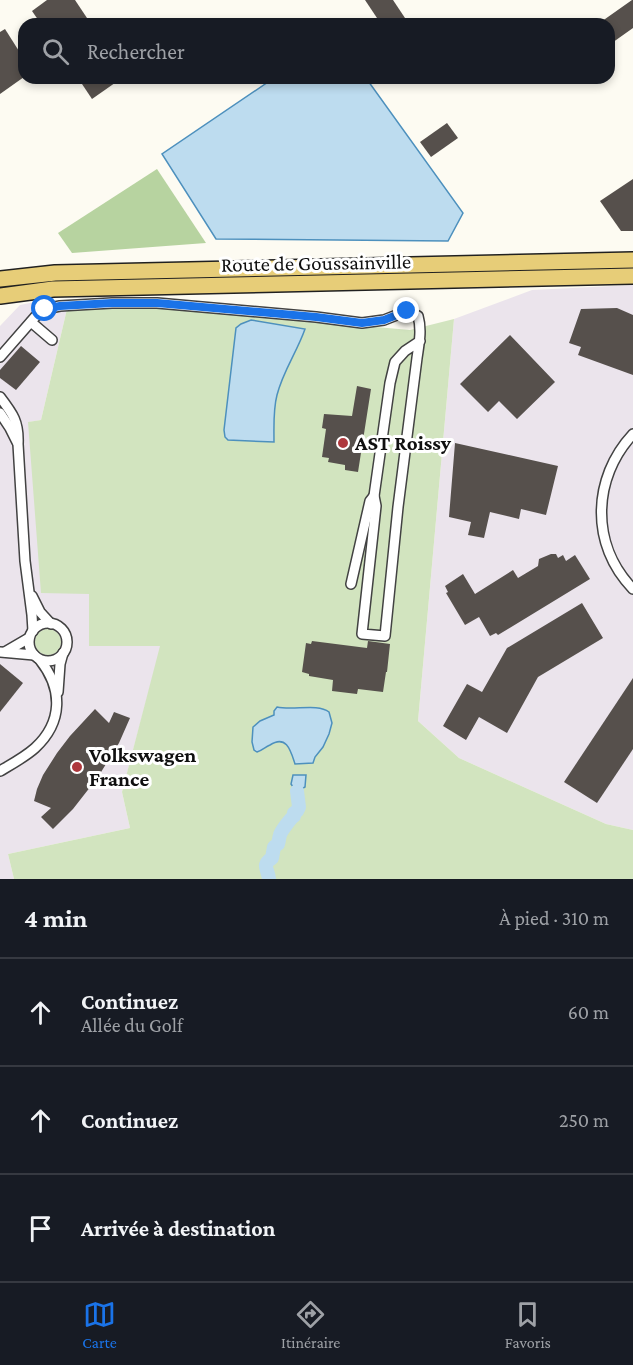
<!DOCTYPE html>
<html lang="fr">
<head>
<meta charset="utf-8">
<style>
  :root { --surface:#171b24; --page:#242831; --text:#f1f3f6; --muted:#9ea1a6; --line:#363941; --accent:#1a73e8 }
  body { margin:0; font-family:"Crimson Pro",serif; background:var(--page); color:var(--text) }
  .stop { position:absolute; width:18px; height:18px; margin:-14px; border:4px solid #1a73e8; border-radius:50%; background:#fff }
  .stop.end { background:#1a73e8; border-color:#fff; box-shadow:0 2px 6px #0008 }
  .list { margin:0; padding:0; list-style:none }
  h2 { display:flex; justify-content:space-between; align-items:center; height:78px; margin:0; padding:0 24px; font-size:26px }
  h2 small { font-size:20px; font-weight:400; color:var(--muted) }
  .list li { display:grid; grid-template-columns:39px 1fr auto; gap:18px; align-items:center; box-sizing:border-box; height:108px; padding:0 24px; border-top:2px solid var(--line) }
  .list b { display:block; font-size:22px; white-space:nowrap }
  .list p { margin:0; font-size:20px; white-space:nowrap; color:var(--muted) }
  .list em { font-size:20px; font-style:normal; color:var(--muted) }
  .icon { flex:none; width:33px; height:33px; fill:none; stroke:currentColor; stroke-width:2; stroke-linecap:round; stroke-linejoin:round }
  .map { position:relative; flex:none; width:633px; height:879px; overflow:hidden }
  .search { position:absolute; background:var(--surface); box-shadow:0 3px 9px #0003; left:18px; right:18px; top:18px; height:66px; display:flex; align-items:center; gap:15px; box-sizing:border-box; padding:0 21px; border-radius:18px; color:var(--muted); font-size:22px }
  .sheet { height:402px; background:var(--surface) }
  nav { display:flex; justify-content:space-around; align-items:center; box-sizing:border-box; height:84px; border-top:2px solid var(--line); background:var(--surface); font-size:16px; color:var(--muted) }
  nav a { display:grid; justify-items:center; gap:3px }
  nav .on { color:var(--accent) }
  .map>svg:first-child { display:block }
  .industrial { fill:#ebe4ec }
  .green { fill:#d2e4bf }
  .forest { fill:#b7d3a0 }
  .water { fill:#bddcef; stroke:#4d90bd; stroke-width:1.5 }
  .lines { fill:none; stroke-linecap:round; stroke-linejoin:round }
  .river { stroke:#bddcef; stroke-width:14 }
  .building { fill:#56504c }
  .minor-casing { stroke:#424242; stroke-width:12 }
  .primary-casing { stroke:#202020; stroke-width:18 }
  .minor { stroke:#fff; stroke-width:9 }
  .primary { stroke:#e7cd78; stroke-width:15 }
  .route { stroke:#1a73e8; stroke-width:8 }
  .poi-dot { fill:#ae383d; stroke:#fff; stroke-width:2 }
  .labels { text-anchor:middle; dominant-baseline:central; stroke-width:6; stroke-linejoin:round; paint-order:stroke }
  .street-label { font-size:21px; fill:#0f0f0f; stroke:#fff }
  .poi-label { font-size:21px; font-weight:bold; fill:#0f0f0f; stroke:#fff; text-anchor:start }
</style>
</head>
<body>
<div class="map">
<svg width="633" height="879" viewBox="0 0 633 879">
  <rect width="100%" height="100%" fill="#fdfbf2"/>
  <g class="industrial">
    <path d="M633,285V830L606,824L459,758L418,721L454,319L532,290Z"/>
    <path d="M44,300L67,309L41,420L29,422L89,594L90,646L161,645L122,792L130,828L8,854L14,879H0V326L20,305Z"/>
  </g>
  <g class="green">
    <path d="M127,305L410,330L454,319L418,721L459,758L606,824L633,830V879H14L8,854L130,828L122,792L160,646H89V594L41,593L28,422L41,420L67,309Z"/>
    <circle cx="48" cy="642" r="13"/>
  </g>
  <path class="forest" d="M157,169L206,243L72,253L58,233Z"/>
  <g class="water">
    <path d="M274,78H366L463,213L448,241L216,239L162,154Z"/>
    <path d="M251,320L305,329C297,352 283,371 277,395C273,410 274,426 274,442L228,440L225,437L224,430L236,328L241,324Z"/>
    <path d="M277,707C293,711 317,703 329,712L332,723L329,734L323,747L315,757L313,763L295,764C291,752 287,734 270,745C265,747 263,750 257,752L254,750L252,742L253,727L260,721L274,715V711Z"/>
    <path d="M293,775H306L305,787L298,791H296L291,784Z"/>
  </g>
  <g class="lines">
    <path class="river" d="M269,879C268,868 261,866 272,858L274,847L278,844C279,841 279,838 280,835C281,831 291,818 294,816V813L297,811L299,807L297,791"/>
  </g>
  <g class="building">
    <path d="M47,0H75L91,24H41L32,11Z"/>
    <path d="M365,0H393L409,24H381Z"/>
    <path d="M632,0H633V28L609,45V24H598Z"/>
    <path d="M5,29L24,59V77L0,94V32Z"/>
    <path d="M78,78H122L92,99Z"/>
    <path d="M447,123L458,138L431,157L420,142Z"/>
    <path d="M633,179V231H621L600,201Z"/>
    <path d="M617,308L633,315V375L578,355L581,347L569,343L581,309Z"/>
    <path d="M510,335L555,382L517,419L499,401L488,412L460,384Z"/>
    <path d="M21,346L40,362L16,390L0,378V370Z"/>
    <path d="M357,386L371,389L358,472L345,470V465L328,462L329,458L322,457L326,429L322,428L324,414L352,416Z"/>
    <path d="M455,443L558,466L546,515L521,509L519,519L490,512L484,538L468,535L471,522L449,517Z"/>
    <path d="M551,554H556L558,558L563,555L566,561L575,555L590,579L498,635L496,633L490,636L479,617L465,625L446,593L448,592L445,586L463,574L475,594L513,570L518,578L538,566L539,559Z"/>
    <path d="M582,603L603,638L538,677L507,733L479,717L466,740L443,726L467,684L482,692L507,648Z"/>
    <path d="M312,641L367,648L368,641L390,644L387,672H386L383,692L358,689L357,694L332,691L333,680L309,676V674L302,672L306,643L311,644Z"/>
    <path d="M0,664L23,683L0,712Z"/>
    <path d="M633,678V749L597,803L564,782Z"/>
    <path d="M95,709L109,723L114,712L130,718L119,743L98,777L73,809L53,829L41,817L51,808L34,801L37,789L43,775L57,753L70,736Z"/>
  </g>
  <g class="lines">
    <defs>
      <g id="minor">
        <path d="M31,322L52,340"/>
        <path d="M0,357L35,317L45,309L60,306L112,303H157L316,317L362,323L384,320L407,311L418,316C422,330 419,344 417,358L398,507L385,636L362,634L376,506L374,496L390,383L395,362L405,351L420,341"/>
        <path d="M0,397C13,414 19,422 18,444L25,561L32,615L33,631"/>
        <path d="M0,413L10,428L17,442"/>
        <path d="M633,434C592,478 590,545 633,589"/>
        <path d="M351,584L370,501L374,496"/>
        <path d="M32,596L40,612L51,624"/>
        <circle cx="48" cy="642" r="19"/>
        <path d="M0,652L34,655"/>
        <path d="M5,652L29,638"/>
        <path d="M58,692L60,664L63,653"/>
        <path d="M0,771C12,764 25,757 35,748C63,722 63,689 40,660"/>
      </g>
      <g id="primary">
        <path d="M0,279L55,273L633,260"/>
        <path d="M0,296L53,289L633,276"/>
      </g>
    </defs>
    <use href="#minor" class="minor-casing"/>
    <use href="#primary" class="primary-casing"/>
    <use href="#minor" class="minor"/>
    <use href="#primary" class="primary"/>
  </g>
  <g class="lines">
    <path class="route" d="M45,309L60,306L112,303H157L316,317L362,323L384,320L407,311"/>
  </g>
  <g class="poi-dot">
    <circle cx="343" cy="443" r="6"/>
    <circle cx="77" cy="767" r="6"/>
  </g>
  <g class="labels">
    <g class="street-label">
      <text transform="translate(316 263) rotate(-1)">Route de Goussainville</text>
    </g>
    <g class="poi-label">
      <text x="355" y="443">AST Roissy</text>
      <text x="89" y="755">Volkswagen<tspan x="89" dy="24">France</tspan></text>
    </g>
  </g>
</svg>
<div class="stop" style="left:45px;top:309px"></div>
<div class="stop end" style="left:407px;top:311px"></div>
<div class="search"><svg class="icon" aria-label="search" viewBox="0 0 24 24"><circle cx="10" cy="10" r="6"/><path d="M15 15l6 6"/></svg>Rechercher</div>
</div>
<section class="sheet">
<h2>4 min<small>À pied · 310 m</small></h2>
<ul class="list">
<li><svg class="icon" aria-label="ahead" viewBox="0 0 24 24"><path d="M12 20V5M6 11l6-6 6 6"/></svg><div><b>Continuez</b><p>Allée du Golf</p></div><em>60 m</em></li>
<li><svg class="icon" aria-label="ahead" viewBox="0 0 24 24"><path d="M12 20V5M6 11l6-6 6 6"/></svg><div><b>Continuez</b></div><em>250 m</em></li>
<li><svg class="icon" aria-label="arrive" viewBox="0 0 24 24"><path d="M6 21V4h12l-3 4 3 4H6"/></svg><div><b>Arrivée à destination</b></div></li>
</ul>
</section>
<nav>
<a class="on"><svg class="icon" aria-label="map" viewBox="0 0 24 24"><path d="M3 6l6-2 6 2 6-2v14l-6 2-6-2-6 2zM9 4v14M15 6v14"/></svg>Carte</a>
<a><svg class="icon" aria-label="directions" viewBox="0 0 24 24"><path d="M12 3l9 9-9 9-9-9zM9 14v-3h6M13 9l2 2-2 2"/></svg>Itinéraire</a>
<a><svg class="icon" aria-label="saved" viewBox="0 0 24 24"><path d="M7 4h10v16l-5-4-5 4z"/></svg>Favoris</a>
</nav>
</body>
</html>
